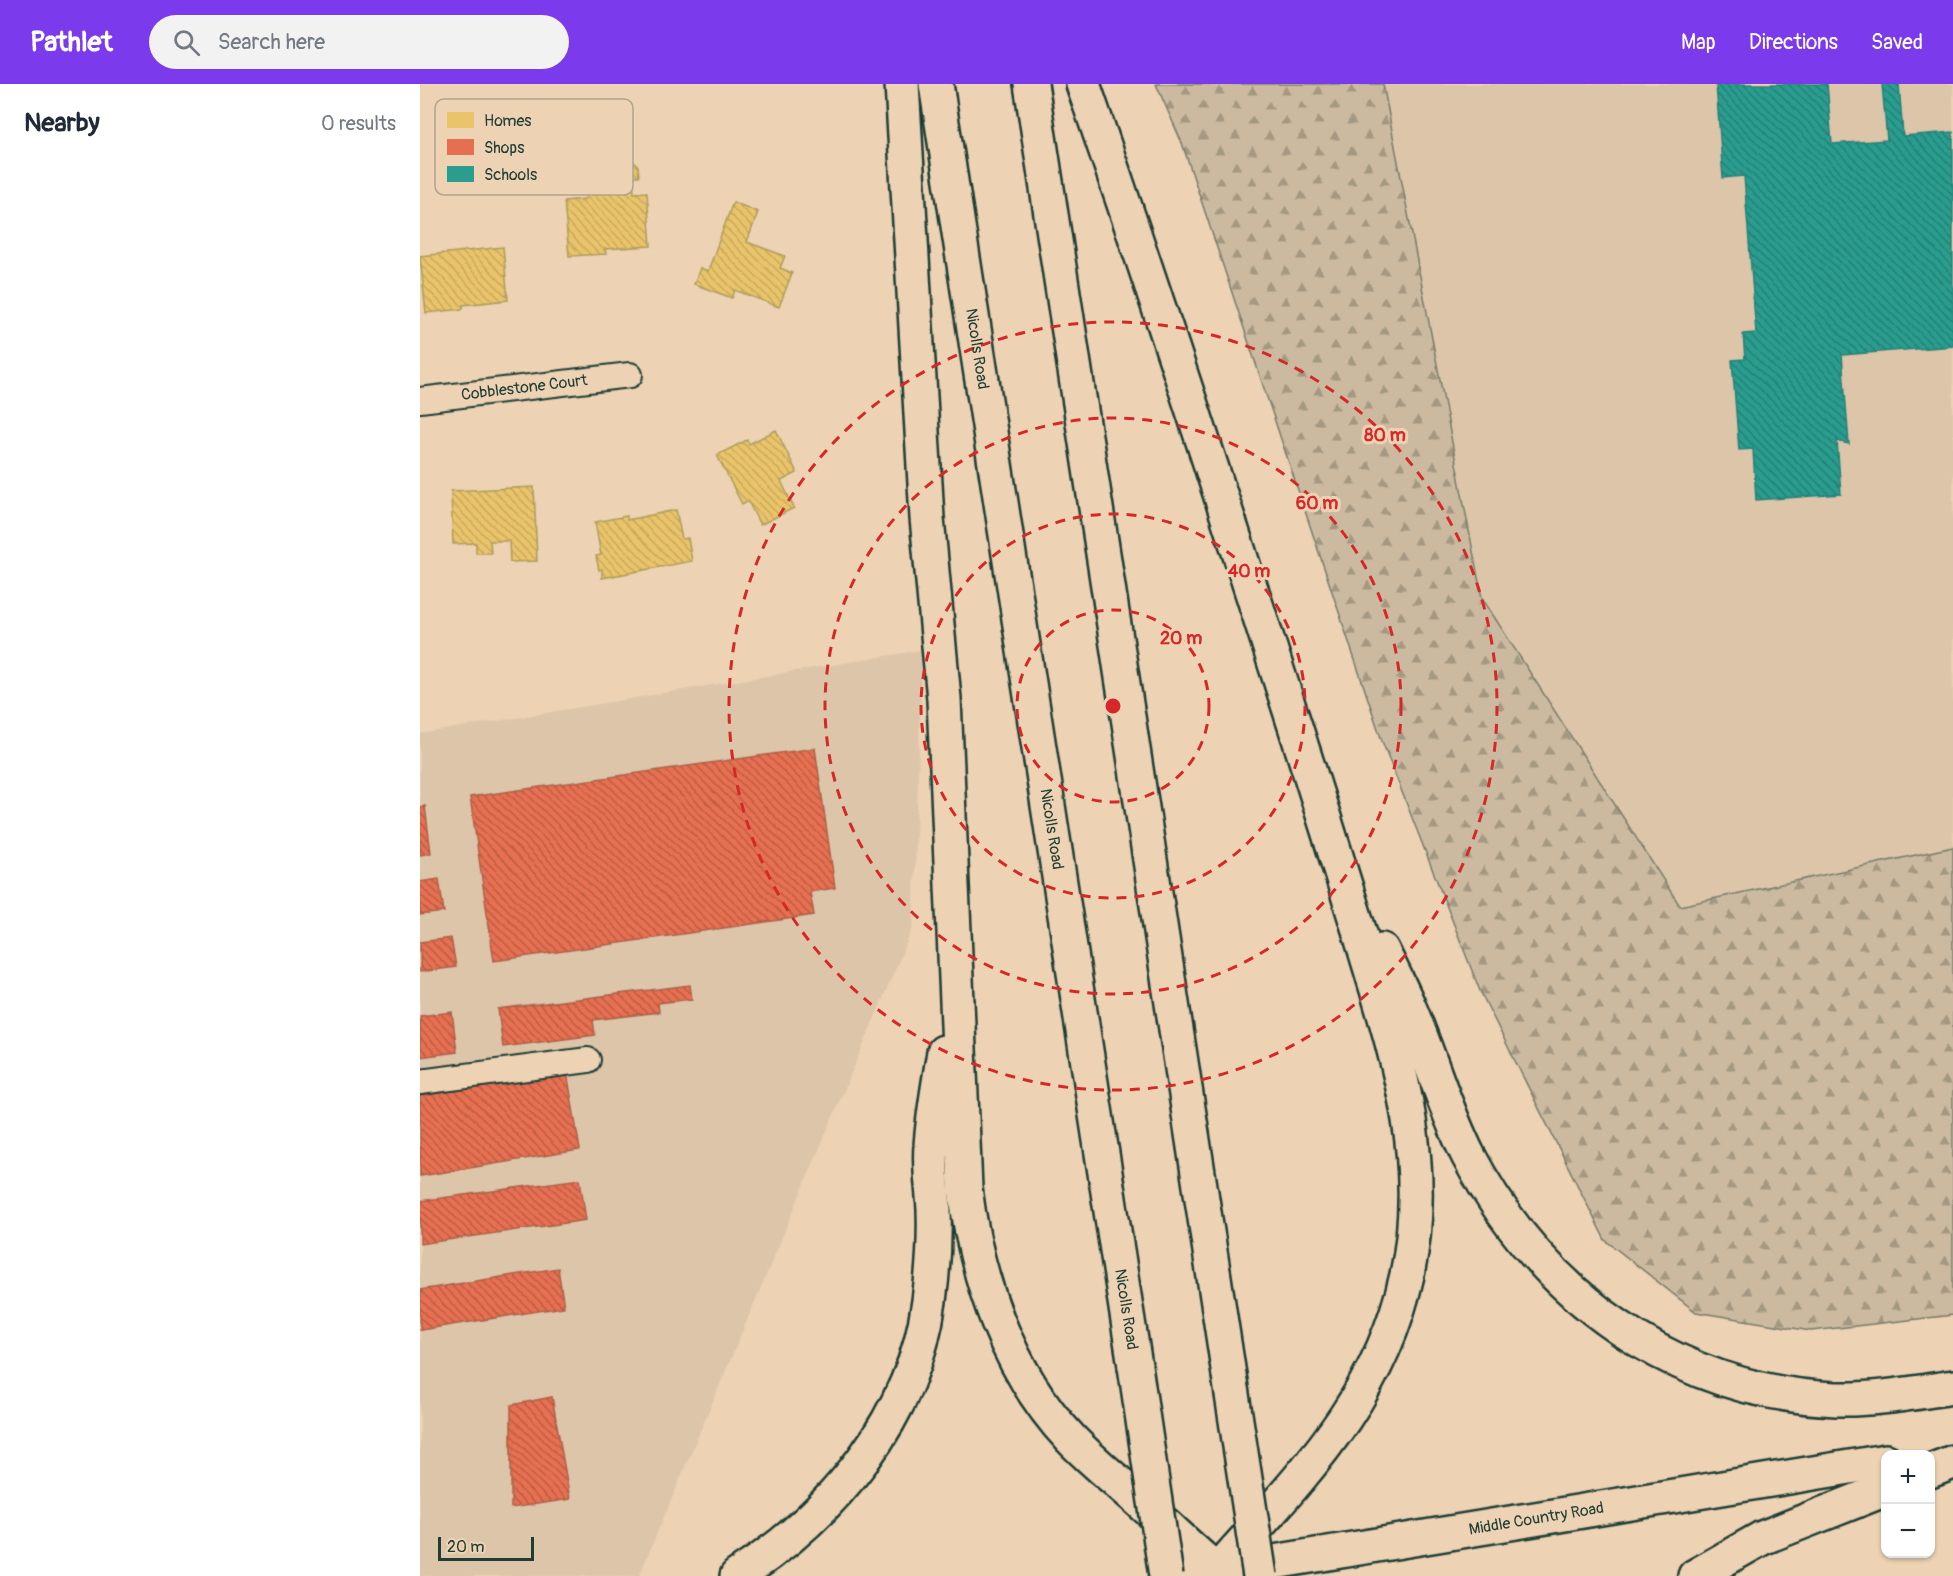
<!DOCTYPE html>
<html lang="en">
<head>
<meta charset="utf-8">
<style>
  :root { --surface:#fff; --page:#f2f2f3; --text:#1f2937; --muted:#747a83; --line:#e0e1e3; --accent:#7c3aed }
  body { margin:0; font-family:Pangolin,sans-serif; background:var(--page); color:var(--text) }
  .controls { position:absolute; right:18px; bottom:18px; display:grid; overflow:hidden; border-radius:12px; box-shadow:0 2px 4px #0004 }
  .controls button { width:54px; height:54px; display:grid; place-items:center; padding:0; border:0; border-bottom:2px solid var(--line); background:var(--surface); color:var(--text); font:30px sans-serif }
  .scale { position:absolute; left:18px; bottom:15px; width:96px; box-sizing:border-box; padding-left:6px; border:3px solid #1f3d34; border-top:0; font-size:16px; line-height:21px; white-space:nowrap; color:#1f3d34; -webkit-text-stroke:4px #edd2b4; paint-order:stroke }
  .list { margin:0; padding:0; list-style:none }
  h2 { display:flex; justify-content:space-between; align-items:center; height:78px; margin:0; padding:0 24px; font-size:26px }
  h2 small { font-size:20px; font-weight:400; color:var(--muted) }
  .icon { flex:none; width:33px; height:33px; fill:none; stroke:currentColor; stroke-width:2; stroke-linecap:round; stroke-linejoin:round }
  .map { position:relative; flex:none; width:1533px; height:1492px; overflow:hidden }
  header { display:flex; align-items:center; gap:36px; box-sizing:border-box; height:84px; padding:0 30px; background:var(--accent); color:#fff }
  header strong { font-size:28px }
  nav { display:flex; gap:33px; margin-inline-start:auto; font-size:21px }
  .search { width:420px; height:54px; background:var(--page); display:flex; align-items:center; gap:15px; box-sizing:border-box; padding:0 21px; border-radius:33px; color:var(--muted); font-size:22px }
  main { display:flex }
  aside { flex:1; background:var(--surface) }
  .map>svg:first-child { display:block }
  .built { fill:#dcc5a9 }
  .forest { fill:url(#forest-firs); stroke:#757c6a; stroke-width:1.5 }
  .homes { fill:url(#homes-back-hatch); stroke:#ac9c5a; stroke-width:1.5 }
  .shops { fill:url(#shops-back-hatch); stroke:#ab6048; stroke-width:1.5 }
  .schools { fill:url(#schools-back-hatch); stroke:#278074; stroke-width:1.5 }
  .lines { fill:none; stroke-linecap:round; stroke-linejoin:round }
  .minor-casing { stroke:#1f3d34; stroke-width:28 }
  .primary-casing { stroke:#1f3d34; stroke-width:38 }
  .trunk-casing { stroke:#1f3d34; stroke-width:38 }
  .minor { stroke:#edd2b4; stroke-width:24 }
  .primary { stroke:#edd2b4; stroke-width:33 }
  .trunk { stroke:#edd2b4; stroke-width:33 }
  .trunk-bridge-casing { stroke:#1f3d34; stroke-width:38; stroke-linecap:butt }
  .trunk-bridge { stroke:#edd2b4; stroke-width:33 }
  .ring { fill:none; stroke:#d62828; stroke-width:3; stroke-dasharray:10 8 }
  .labels { text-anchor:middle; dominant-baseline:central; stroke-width:6; stroke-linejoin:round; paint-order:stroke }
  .street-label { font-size:16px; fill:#1f3d34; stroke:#edd2b4 }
  .key { fill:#edd2b4; stroke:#afa58e; stroke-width:1.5 }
  .key-label { font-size:16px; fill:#1f3d34 }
  .centre { fill:#d62828; stroke:#edd2b4; stroke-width:3 }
  .ring-label { font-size:18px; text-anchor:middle; font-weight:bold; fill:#d62828; stroke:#edd2b4; stroke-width:6; stroke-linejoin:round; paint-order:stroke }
</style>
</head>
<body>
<header>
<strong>Pathlet</strong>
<div class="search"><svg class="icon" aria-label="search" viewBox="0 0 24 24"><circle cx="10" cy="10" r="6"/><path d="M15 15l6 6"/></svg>Search here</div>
<nav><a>Map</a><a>Directions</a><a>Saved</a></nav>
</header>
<main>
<aside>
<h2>Nearby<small>0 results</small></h2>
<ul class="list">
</ul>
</aside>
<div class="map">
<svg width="1533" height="1492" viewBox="0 0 1533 1492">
  <defs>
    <pattern id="forest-firs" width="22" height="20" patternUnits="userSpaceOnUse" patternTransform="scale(1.5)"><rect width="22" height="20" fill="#cbba9f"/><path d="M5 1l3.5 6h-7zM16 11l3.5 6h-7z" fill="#a49882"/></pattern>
    <pattern id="homes-back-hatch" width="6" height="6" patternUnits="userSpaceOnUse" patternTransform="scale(1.5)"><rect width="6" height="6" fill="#e9c46a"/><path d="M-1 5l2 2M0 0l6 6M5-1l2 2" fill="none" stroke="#c7a95c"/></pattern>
    <pattern id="shops-back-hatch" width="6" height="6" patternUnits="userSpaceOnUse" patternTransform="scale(1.5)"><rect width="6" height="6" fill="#e76f51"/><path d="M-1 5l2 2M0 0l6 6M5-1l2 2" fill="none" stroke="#bb5c44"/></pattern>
    <pattern id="schools-back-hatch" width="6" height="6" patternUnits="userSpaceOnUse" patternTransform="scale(1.5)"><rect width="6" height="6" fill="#2a9d8f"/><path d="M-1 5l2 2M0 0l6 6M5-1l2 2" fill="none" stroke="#238176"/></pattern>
  </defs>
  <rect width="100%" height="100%" fill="#edd2b4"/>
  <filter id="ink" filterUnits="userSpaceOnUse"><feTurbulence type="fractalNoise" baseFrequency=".0167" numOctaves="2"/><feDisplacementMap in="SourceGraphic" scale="12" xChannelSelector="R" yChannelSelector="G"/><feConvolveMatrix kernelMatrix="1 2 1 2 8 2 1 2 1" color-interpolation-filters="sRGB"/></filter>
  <g filter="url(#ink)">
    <g class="built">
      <path d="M926,0H1533V855L1252,925L1035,613Z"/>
      <path d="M502,566L493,843L219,1492H0V650Z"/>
    </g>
    <path class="forest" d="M736,0H963L1062,514L1260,822L1533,763V1231L1391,1247L1276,1228L1185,1156L1060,907L962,657L762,59Z"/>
    <g class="homes">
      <path d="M212,76L218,82L219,92H213L214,109L227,108L231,162L185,165L186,170L149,172L144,117L165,115L163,89L200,85L199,77Z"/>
      <path d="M313,118L338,128L327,158L365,172L360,184L372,189L359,223L315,206L312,214L274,200L280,184L288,187Z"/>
      <path d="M83,163L88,216L43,221V225L6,229L0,172Z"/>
      <path d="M356,346L377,389L361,397L374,424L340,441L328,417L322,420L297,371L327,356L329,360Z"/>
      <path d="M114,403L117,477L90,478L89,457H70L71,469H56V459L33,460L31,407Z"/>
      <path d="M256,426L262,455L268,454L272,477L182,494V485L179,486L176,472L181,471L175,438L207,432V436Z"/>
    </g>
    <g class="shops">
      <path d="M395,664L415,804L390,808L394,831L74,877L50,713Z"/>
      <path d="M5,722L11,769L0,771V723Z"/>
      <path d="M19,795L24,828L0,831V798Z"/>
      <path d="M31,854L36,883L0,888V858Z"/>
      <path d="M270,901L272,915L238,919L239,928L173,936L175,951L83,963L78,925Z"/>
      <path d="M32,928L37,968L0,973V932Z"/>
      <path d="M147,988L160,1066L0,1092V1012Z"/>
      <path d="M160,1095L166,1136L0,1160V1117Z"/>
      <path d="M138,1184L144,1223L0,1246V1206Z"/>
      <path d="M132,1313L150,1415L91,1424V1321Z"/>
    </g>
    <path class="schools" d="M1296,0H1407L1412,60L1467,56L1462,0H1479L1483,52L1533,48V262L1422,271L1429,360L1417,357L1421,410L1336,416L1333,365L1319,366L1312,276L1325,275L1323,250L1336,249L1324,92L1303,94Z"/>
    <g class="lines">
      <defs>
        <g id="minor">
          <path id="s1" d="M0,316L210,291"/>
          <path d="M0,998L168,976"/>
        </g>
        <g id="primary">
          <path id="s2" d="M769,1492L1466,1377"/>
        </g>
        <g id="trunk">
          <path d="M482,0L507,434L524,615L545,1104C556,1194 587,1287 651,1355C674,1379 701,1400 725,1422C751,1445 776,1470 803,1492"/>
          <path id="s3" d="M516,0L715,1282"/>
          <path d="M611,0L809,1291"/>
          <path d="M663,0C736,211 805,423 873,636C897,710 920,785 943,859C976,970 1012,1074 987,1191C959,1320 876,1397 793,1492"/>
          <path d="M962,866C971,885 981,904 989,923C1010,972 1024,1023 1048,1071C1122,1212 1254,1308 1416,1315C1455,1316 1494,1309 1533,1303"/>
          <path d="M1510,1387L1533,1378"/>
          <path d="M317,1492C412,1431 494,1334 509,1217C513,1187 515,1156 514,1126C513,1105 509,1083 511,1062C513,1031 519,999 524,968"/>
          <path d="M1275,1492L1342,1454L1466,1405"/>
        </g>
      </defs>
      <use href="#minor" class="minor-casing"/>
      <use href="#primary" class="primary-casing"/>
      <use href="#trunk" class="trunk-casing"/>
      <use href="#minor" class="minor"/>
      <use href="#primary" class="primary"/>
      <use href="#trunk" class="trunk"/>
      <defs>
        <g id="trunk-bridge">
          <path d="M715,1282L746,1492"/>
          <path d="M809,1291L840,1492"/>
        </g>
      </defs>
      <use href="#trunk-bridge" class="trunk-bridge-casing"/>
      <use href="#trunk-bridge" class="trunk-bridge"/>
    </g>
  </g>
  <g class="ring">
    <circle cx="693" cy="622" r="96"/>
    <circle cx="693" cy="622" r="192"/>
    <circle cx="693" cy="622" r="288"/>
    <circle cx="693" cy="622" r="384"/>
  </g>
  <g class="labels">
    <g class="street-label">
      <text stroke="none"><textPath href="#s3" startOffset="268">Nicolls Road</textPath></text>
      <text stroke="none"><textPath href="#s1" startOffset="105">Cobblestone Court</textPath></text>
      <text stroke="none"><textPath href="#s3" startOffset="754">Nicolls Road</textPath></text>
      <text stroke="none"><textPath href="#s3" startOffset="1240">Nicolls Road</textPath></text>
      <text stroke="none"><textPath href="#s2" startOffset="352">Middle Country Road</textPath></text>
    </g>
  </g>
  <rect x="15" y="15" width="198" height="96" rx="9" class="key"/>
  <rect x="27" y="28" width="27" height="16" fill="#e9c46a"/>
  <rect x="27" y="55" width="27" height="16" fill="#e76f51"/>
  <rect x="27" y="82" width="27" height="16" fill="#2a9d8f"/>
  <g class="key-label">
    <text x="64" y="42">Homes</text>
    <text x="64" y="69">Shops</text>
    <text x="64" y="96">Schools</text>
  </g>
  <circle cx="693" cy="622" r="9" class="centre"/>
  <g class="ring-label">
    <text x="965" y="357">80 m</text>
    <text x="897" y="425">60 m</text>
    <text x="829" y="493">40 m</text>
    <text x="761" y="560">20 m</text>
  </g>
</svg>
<div class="controls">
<button>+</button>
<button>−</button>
</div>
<div class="scale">20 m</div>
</div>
</main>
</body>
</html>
